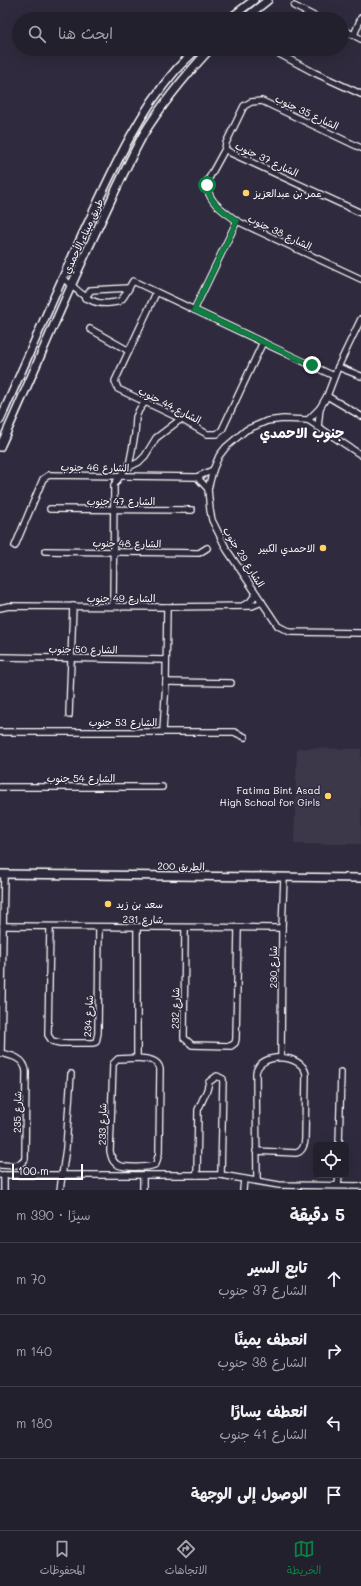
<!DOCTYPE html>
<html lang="ar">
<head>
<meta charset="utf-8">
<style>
  :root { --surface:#23202e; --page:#2b2836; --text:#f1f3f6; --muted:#a3a3aa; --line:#403e4a; --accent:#0b8043 }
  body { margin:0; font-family:Mali,"Playpen Sans Arabic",sans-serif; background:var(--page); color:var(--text); direction:rtl }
  .controls { position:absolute; right:12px; bottom:12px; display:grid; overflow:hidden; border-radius:6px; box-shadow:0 4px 16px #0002 }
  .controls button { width:36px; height:36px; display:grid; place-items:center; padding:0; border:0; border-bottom:1px solid var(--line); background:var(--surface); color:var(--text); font:20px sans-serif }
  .scale { position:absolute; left:12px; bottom:10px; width:71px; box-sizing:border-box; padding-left:4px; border:2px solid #fff; border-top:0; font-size:11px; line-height:14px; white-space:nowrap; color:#fff; -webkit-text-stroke:3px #2f2a3d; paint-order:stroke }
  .stop { position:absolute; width:12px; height:12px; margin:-9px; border:3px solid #0b8043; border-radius:50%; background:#fff }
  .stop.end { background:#0b8043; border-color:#fff; box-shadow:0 1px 4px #0008 }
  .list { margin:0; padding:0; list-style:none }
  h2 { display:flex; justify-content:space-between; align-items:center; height:52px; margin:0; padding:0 16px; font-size:17px }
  h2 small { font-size:13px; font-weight:400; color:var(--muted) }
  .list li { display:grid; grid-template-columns:26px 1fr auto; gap:12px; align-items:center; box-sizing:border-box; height:72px; padding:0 16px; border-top:1px solid var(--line) }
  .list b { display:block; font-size:15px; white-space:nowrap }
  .list p { margin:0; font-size:13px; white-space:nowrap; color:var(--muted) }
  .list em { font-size:13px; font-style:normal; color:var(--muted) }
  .icon { flex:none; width:22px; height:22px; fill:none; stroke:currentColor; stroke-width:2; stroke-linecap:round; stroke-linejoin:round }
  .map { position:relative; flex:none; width:361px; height:1190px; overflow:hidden; direction:ltr }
  .search { position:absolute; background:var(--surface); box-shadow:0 4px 16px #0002; left:12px; right:12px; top:12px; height:44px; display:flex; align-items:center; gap:10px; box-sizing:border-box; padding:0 14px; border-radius:22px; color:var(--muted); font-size:15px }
  .sheet { height:340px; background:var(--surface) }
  nav { display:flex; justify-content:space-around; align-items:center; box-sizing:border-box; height:56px; border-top:1px solid var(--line); background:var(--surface); font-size:11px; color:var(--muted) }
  nav a { display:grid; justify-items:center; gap:2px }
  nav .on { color:var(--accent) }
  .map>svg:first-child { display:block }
  .built { fill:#3c3749 }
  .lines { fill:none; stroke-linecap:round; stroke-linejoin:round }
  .minor-casing { stroke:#fff; stroke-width:8 }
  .major-casing { stroke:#fff; stroke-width:10 }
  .minor { stroke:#2f2a3d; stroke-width:5.5 }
  .major { stroke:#2f2a3d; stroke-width:7 }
  .route { stroke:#0b8043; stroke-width:5 }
  .poi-dot { fill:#ffd166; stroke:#2f2a3d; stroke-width:1.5 }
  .labels { text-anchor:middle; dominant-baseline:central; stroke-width:3; stroke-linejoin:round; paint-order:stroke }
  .street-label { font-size:10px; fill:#fff; stroke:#2f2a3d }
  .poi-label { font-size:10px; fill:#fff; stroke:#2f2a3d; text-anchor:start }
  .district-label { font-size:14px; font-weight:bold; fill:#fff; stroke:#2f2a3d }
</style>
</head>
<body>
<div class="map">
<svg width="361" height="1190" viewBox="0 0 361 1190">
  <rect width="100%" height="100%" fill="#2f2a3d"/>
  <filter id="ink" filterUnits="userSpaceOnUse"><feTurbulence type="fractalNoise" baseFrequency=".025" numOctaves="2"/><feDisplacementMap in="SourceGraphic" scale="8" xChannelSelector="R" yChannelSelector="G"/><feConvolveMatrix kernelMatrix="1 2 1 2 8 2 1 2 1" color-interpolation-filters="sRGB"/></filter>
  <g filter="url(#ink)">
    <path class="built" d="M297,748L361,749V844H294Z"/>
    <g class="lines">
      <defs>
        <g id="minor">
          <path d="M294,6L320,19"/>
          <path d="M342,29L361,39"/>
          <path d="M354,35L361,18"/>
          <path d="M270,49L315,73L361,94"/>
          <path d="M225,149L231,153L361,213"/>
          <path d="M237,221C223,210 204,200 208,180L225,149L226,143L244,106L251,102L262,101L361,148"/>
          <path d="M62,278C79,289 87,306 110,303C114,302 118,303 121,300C126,295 129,287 133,281L334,376"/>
          <path d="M156,293L115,381L118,389L181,419L207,434H217L222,430L263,342"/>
          <path d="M85,298L91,290L129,288"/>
          <path d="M194,310L237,221L361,279"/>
          <path d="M90,329L129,351"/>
          <path d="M338,367L361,376"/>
          <path d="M327,396L361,416"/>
          <path d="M308,420L320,408L327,396L338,367L361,319"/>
          <path d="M318,427L320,408"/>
          <path d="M361,455L308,420L283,419L267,421L246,430L226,447L219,456L213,470L208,489L210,510L212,520L227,550L278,626L290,632L361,633"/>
          <path d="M129,466L135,434L136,417L139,410L145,402"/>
          <path d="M197,477L208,489"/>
          <path d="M50,509L192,510"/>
          <path d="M15,546L43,479L49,475L197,477L213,470"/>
          <path d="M45,551L199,553L207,548"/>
          <path d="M244,605L250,602L256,594"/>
          <path d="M113,606L114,485L125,469L139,462L145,456L156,438L181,419"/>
          <path d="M0,608L9,606L167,607L252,606L262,602"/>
          <path d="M0,657L166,660"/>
          <path d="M166,682L231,683"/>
          <path d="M69,715L73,606"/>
          <path d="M163,731L166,682L167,607"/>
          <path d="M0,732H234L245,737"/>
          <path d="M0,787H162"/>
          <path d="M3,926L282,928"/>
          <path d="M50,927L48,1035L52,1041L60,1043H92L96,1042L98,1033L99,927"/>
          <path d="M137,928V1058L118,1059L113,1064L110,1151C111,1156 112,1162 118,1165C124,1168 151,1168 156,1164L159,1153L160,1069C158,1059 146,1059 137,1058"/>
          <path d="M185,928L184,1038L192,1045L231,1046L235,1043L236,1039L238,928"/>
          <path d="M0,1053C11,1055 25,1058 26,1072L25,1159C20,1168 8,1165 0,1165"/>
          <path d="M1,1053L4,874"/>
          <path d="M281,1057L282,928L284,877"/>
          <path d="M339,1145L341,1072"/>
          <path d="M256,1151L296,1153C302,1152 305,1145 305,1139L306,1074C302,1053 259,1052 256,1073L257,1180"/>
          <path d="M0,1175H221L279,1185L361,1186"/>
          <path d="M4,1175V1190"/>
          <path d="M143,1175V1190"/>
          <path d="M197,1175L198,1110L207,1090L209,1082L217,1076L223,1079L221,1175"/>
          <path d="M338,1185L339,1175"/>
          <path d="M60,1190L66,1148L71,1074"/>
          <path d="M243,1190L244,1179"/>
        </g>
        <g id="major">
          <path d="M229,19L254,0"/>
          <path d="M244,19L268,0"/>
          <path d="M0,420C29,355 57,288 88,223C113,170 137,115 175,71C182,63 190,56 197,49"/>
          <path d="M0,447C32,377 61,306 94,236C110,203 125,168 143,135C162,104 185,76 210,49"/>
          <path d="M0,874L361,878"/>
        </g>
      </defs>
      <use href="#minor" class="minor-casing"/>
      <use href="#major" class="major-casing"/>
      <use href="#minor" class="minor"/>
      <use href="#major" class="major"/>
    </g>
  </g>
  <g class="lines" filter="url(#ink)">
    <path class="route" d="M207,185C208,203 225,212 237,221L194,310L312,365"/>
  </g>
  <g class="poi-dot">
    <circle cx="246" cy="193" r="4"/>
    <circle cx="323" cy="548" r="4"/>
    <circle cx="328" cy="796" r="4"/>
    <circle cx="108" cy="904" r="4"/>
  </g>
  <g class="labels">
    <g class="street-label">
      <text transform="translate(307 112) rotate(25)">الشارع 35 جنوب</text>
      <text transform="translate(267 159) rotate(25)">الشارع 37 جنوب</text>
      <text transform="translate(280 232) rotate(25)">الشارع 38 جنوب</text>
      <text transform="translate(83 236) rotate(-65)">طريق ميناء الأحمدي</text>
      <text transform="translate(170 405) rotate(27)">الشارع 44 جنوب</text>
      <text transform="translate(95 467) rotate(1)">الشارع 46 جنوب</text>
      <text x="121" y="501">الشارع 47 جنوب</text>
      <text transform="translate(127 543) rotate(1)">الشارع 48 جنوب</text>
      <text transform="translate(244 557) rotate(58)">الشارع 29 جنوب</text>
      <text x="121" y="598">الشارع 49 جنوب</text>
      <text transform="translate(83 649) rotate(1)">الشارع 50 جنوب</text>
      <text x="123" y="722">الشارع 53 جنوب</text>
      <text x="81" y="778">الشارع 54 جنوب</text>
      <text transform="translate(181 866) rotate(1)">الطريق 200</text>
      <text transform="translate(143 919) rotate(1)">شارع 231</text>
      <text transform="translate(273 967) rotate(-90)">شارع 230</text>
      <text transform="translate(175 1008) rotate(-89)">شارع 232</text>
      <text transform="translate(88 1016) rotate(-87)">شارع 234</text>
      <text transform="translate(17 1112) rotate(-89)">شارع 235</text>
      <text transform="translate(102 1124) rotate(-89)">شارع 233</text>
    </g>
    <g class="poi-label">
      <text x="254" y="193">عمر بن عبدالعزيز</text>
      <text x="315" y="548" text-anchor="end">الاحمدي الكبير</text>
      <text x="320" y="790" text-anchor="end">Fatima Bint Asad<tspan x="320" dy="12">High School for Girls</tspan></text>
      <text x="116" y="904">سعد بن زيد</text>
    </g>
    <g class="district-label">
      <text x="302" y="432">جنوب الاحمدي</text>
    </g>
  </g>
</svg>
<div class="controls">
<button><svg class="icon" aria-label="locate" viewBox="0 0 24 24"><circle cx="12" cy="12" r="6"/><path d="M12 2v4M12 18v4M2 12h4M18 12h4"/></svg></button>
</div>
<div class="scale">100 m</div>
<div class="stop" style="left:207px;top:185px"></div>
<div class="stop end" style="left:312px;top:365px"></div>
<div class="search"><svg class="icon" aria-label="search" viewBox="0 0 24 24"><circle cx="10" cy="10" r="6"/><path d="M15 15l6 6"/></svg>ابحث هنا</div>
</div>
<section class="sheet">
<h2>5 دقيقة<small>سيرًا · 390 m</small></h2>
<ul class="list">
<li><svg class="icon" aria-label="ahead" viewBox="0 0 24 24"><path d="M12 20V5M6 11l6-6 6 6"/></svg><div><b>تابع السير</b><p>الشارع 37 جنوب</p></div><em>70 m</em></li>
<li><svg class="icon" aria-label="right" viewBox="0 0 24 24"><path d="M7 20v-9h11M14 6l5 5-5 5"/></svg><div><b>انعطف يمينًا</b><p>الشارع 38 جنوب</p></div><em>140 m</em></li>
<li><svg class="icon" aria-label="left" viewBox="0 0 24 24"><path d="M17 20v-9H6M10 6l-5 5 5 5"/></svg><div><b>انعطف يسارًا</b><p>الشارع 41 جنوب</p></div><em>180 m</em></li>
<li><svg class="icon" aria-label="arrive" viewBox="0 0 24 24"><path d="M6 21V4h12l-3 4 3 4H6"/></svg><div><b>الوصول إلى الوجهة</b></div></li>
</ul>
</section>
<nav>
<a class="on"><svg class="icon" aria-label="map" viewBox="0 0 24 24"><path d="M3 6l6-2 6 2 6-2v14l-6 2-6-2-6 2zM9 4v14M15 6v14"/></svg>الخريطة</a>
<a><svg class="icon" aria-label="directions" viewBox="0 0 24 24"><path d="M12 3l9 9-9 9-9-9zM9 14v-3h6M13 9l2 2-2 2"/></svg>الاتجاهات</a>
<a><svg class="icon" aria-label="saved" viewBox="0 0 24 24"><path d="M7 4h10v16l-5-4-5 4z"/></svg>المحفوظات</a>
</nav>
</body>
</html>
